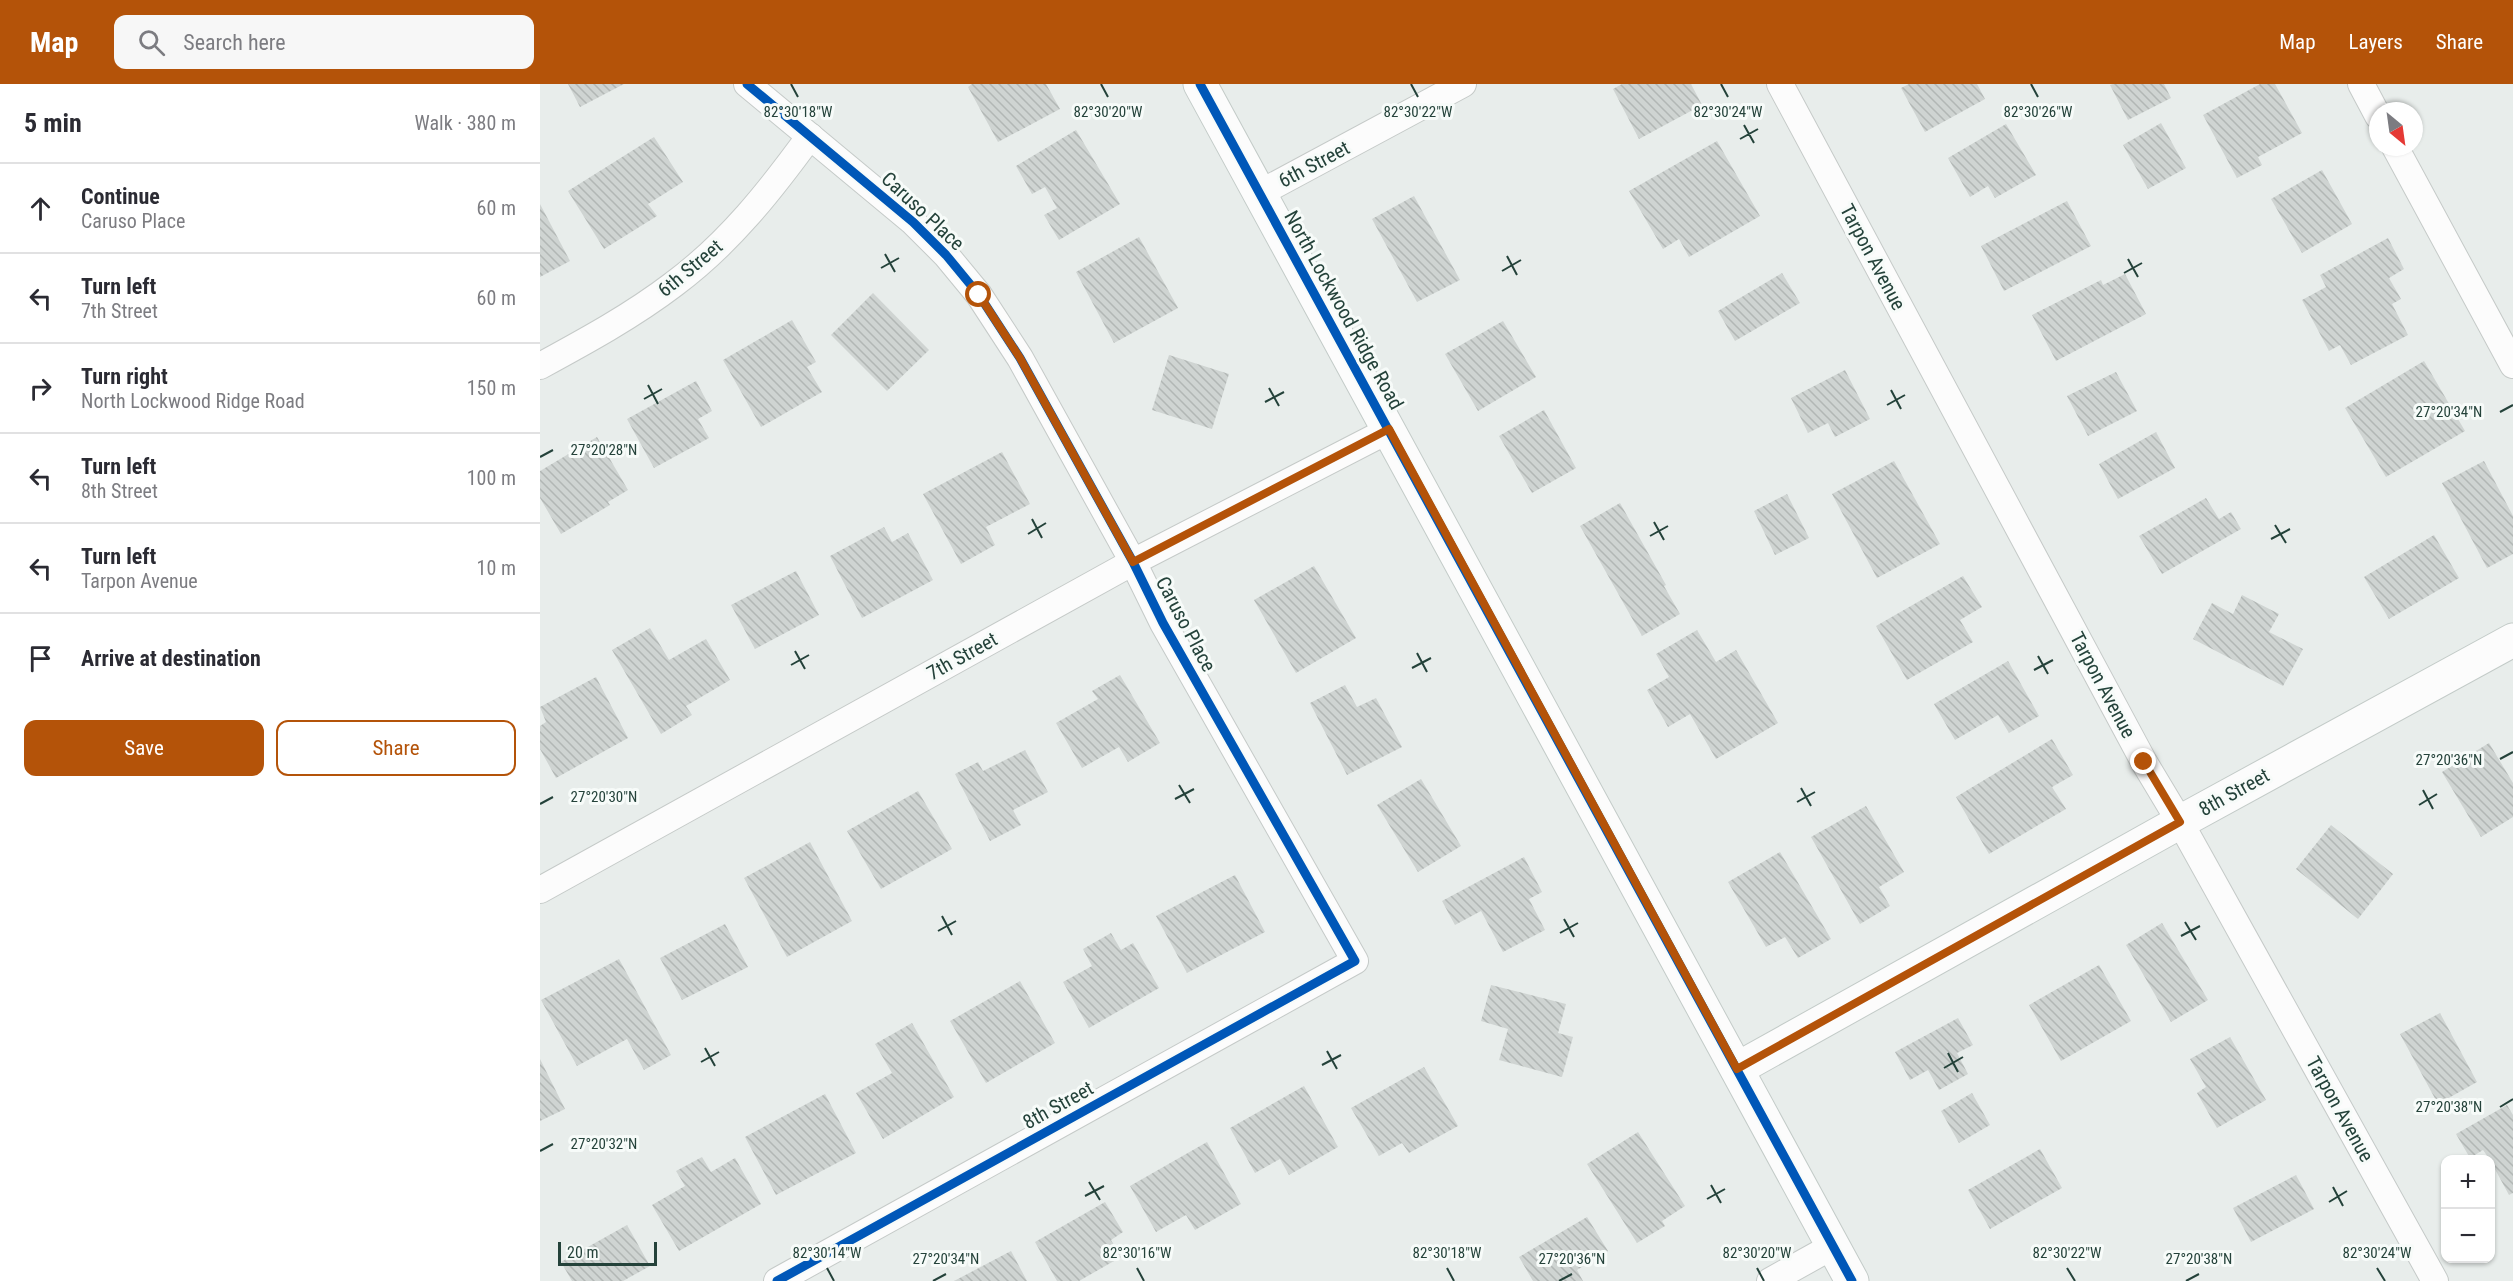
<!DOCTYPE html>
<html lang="en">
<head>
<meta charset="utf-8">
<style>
  :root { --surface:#fff; --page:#f7f7f7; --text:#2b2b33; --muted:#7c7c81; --line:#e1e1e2; --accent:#b45309 }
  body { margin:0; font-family:"Roboto Condensed",sans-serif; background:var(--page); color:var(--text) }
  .controls { position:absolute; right:18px; bottom:18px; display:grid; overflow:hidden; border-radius:12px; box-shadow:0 2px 4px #0004 }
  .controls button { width:54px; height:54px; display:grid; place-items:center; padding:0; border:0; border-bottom:2px solid var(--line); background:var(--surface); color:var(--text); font:30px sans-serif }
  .compass { position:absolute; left:1829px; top:18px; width:54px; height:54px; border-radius:50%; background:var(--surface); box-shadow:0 2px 4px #0004; rotate:151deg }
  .scale { position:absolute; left:18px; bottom:15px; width:99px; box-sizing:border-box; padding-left:6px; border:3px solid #24423a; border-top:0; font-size:16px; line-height:21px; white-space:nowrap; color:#24423a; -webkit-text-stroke:4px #f7fbf9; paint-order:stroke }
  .stop { position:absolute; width:18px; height:18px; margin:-14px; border:4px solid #b45309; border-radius:50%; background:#fff }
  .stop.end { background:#b45309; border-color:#fff; box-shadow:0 2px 6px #0008 }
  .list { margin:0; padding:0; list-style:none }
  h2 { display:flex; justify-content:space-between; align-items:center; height:78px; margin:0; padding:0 24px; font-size:26px }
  h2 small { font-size:20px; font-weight:400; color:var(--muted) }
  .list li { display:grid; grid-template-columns:39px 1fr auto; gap:18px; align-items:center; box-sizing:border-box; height:90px; padding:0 24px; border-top:2px solid var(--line) }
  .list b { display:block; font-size:22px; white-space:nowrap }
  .list p { margin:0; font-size:20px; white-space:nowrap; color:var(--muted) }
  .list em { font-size:20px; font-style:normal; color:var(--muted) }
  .actions { display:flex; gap:12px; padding:18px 24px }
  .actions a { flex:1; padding:14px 0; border:2px solid var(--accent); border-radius:12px; text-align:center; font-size:21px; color:var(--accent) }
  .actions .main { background:var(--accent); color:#fff }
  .icon { flex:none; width:33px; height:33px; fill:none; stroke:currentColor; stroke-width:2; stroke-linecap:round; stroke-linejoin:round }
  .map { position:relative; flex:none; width:1973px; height:1197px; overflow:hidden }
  header { display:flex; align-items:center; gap:36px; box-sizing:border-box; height:84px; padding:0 30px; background:var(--accent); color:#fff }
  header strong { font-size:28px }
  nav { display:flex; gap:33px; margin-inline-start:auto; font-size:21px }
  .search { width:420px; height:54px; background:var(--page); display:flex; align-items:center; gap:15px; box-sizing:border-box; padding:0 21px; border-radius:12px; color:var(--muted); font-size:22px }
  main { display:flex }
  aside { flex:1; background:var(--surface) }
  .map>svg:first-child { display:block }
  .building { fill:url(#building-back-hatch) }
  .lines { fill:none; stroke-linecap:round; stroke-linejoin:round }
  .street-casing { stroke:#c5cac8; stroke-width:28 }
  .secondary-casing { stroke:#c3cbc8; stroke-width:35 }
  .street { stroke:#fcfcfc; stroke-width:26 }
  .secondary { stroke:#fcfcfc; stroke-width:33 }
  .cycleway-casing { stroke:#f7fbf9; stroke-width:13 }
  .cycleway { stroke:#0057b8; stroke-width:9 }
  .route { stroke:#b45309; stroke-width:8 }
  .ticks { fill:none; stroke:#24423a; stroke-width:2 }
  .labels { text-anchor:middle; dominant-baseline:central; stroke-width:6; stroke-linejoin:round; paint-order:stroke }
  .street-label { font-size:20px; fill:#24423a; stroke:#f7fbf9 }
  .ticks-label { font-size:15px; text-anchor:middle; fill:#24423a; stroke:#f7fbf9; stroke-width:6; stroke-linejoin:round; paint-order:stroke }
</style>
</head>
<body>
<header>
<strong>Map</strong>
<div class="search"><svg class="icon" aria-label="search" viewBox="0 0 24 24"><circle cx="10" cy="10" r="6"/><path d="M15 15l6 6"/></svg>Search here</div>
<nav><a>Map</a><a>Layers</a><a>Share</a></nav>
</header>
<main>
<aside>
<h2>5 min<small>Walk · 380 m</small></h2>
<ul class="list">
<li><svg class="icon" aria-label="ahead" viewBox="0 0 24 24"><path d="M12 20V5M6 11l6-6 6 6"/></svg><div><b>Continue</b><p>Caruso Place</p></div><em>60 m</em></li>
<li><svg class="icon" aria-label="left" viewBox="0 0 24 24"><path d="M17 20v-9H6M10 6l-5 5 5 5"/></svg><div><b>Turn left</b><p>7th Street</p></div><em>60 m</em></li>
<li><svg class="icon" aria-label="right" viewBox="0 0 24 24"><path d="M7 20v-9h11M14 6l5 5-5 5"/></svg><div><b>Turn right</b><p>North Lockwood Ridge Road</p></div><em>150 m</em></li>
<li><svg class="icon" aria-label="left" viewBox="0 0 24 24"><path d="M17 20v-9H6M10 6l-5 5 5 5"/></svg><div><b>Turn left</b><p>8th Street</p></div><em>100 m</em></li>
<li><svg class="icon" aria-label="left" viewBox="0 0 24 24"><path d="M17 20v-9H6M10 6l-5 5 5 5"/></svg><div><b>Turn left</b><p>Tarpon Avenue</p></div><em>10 m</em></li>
<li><svg class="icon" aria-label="arrive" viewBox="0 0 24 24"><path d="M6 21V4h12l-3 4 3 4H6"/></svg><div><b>Arrive at destination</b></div></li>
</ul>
<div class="actions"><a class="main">Save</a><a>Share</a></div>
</aside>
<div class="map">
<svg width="1973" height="1197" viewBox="0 0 1973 1197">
  <defs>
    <pattern id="building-back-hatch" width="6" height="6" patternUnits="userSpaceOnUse" patternTransform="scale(1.5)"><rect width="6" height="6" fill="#cfd4d2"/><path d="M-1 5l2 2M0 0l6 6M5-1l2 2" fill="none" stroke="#b2b7b5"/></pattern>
  </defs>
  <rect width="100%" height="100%" fill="#e8edeb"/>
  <g class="building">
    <path d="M28,0H84L40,23Z"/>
    <path d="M432,0H506L520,25L458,58L428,3Z"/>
    <path d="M1082,0H1151L1162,21L1099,55L1073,5Z"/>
    <path d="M1369,0H1437L1445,15L1385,48L1361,4Z"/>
    <path d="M1573,0H1624L1631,14L1588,36L1570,1Z"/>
    <path d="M1720,0H1735L1762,49L1718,73L1722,81L1697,94L1663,31Z"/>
    <path d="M1621,39L1646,84L1608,105L1583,61Z"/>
    <path d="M1466,40L1496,91L1455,114L1448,102L1430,113L1408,74Z"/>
    <path d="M536,46L580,120L519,156L504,131L517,124L505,103L492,110L476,82Z"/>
    <path d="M114,53L143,98L108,120L117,132L64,165L28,107Z"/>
    <path d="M1177,57L1220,132L1149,173L1139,155L1123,165L1089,107Z"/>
    <path d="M1782,86L1812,140L1762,169L1731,115Z"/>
    <path d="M874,112L920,196L877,218L832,135Z"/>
    <path d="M1527,117L1551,162L1464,207L1441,162Z"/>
    <path d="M0,120L30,177L0,193Z"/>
    <path d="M599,153L638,224L574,259L536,188Z"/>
    <path d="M1848,154L1864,185L1849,194L1861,215L1852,220L1868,251L1811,281L1800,261L1789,267L1762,216L1786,203L1780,191Z"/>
    <path d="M1242,189L1260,219L1195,257L1178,227Z"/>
    <path d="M1585,190L1606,230L1516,277L1492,231L1561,196L1563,201Z"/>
    <path d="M333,209L389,266L347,307L291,251Z"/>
    <path d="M252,236L276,278L267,283L282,308L221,343L183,276Z"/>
    <path d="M963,237L996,293L938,327L905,270Z"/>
    <path d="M629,271L689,290L672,345L612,326Z"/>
    <path d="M1884,277L1925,347L1846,393L1805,324Z"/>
    <path d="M1305,286L1330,335L1295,353L1288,339L1268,349L1251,314Z"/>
    <path d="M1576,288L1597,327L1548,352L1527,312Z"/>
    <path d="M156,297L172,327L158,335L169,354L114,384L87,335Z"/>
    <path d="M1004,326L1036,384L992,409L959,352Z"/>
    <path d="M1616,348L1635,384L1578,415L1559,380Z"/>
    <path d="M57,353L88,406L68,418L70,421L21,450L0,414V387Z"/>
    <path d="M462,368L490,420L446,443L455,461L421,480L383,410Z"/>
    <path d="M1354,377L1400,460L1337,494L1292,410Z"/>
    <path d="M1944,377L1973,432V470L1947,484L1902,399Z"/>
    <path d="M1247,410L1269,454L1235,471L1214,427Z"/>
    <path d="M1666,414L1679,435L1691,428L1701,445L1622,490L1599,452Z"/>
    <path d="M1080,419L1126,501L1124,502L1140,530L1102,552L1040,442Z"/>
    <path d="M344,443L352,458L368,449L393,496L322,534L290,472Z"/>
    <path d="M1894,451L1919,494L1849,535L1824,493Z"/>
    <path d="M774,482L816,554L756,589L714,516Z"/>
    <path d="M256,487L279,531L215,565L191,521Z"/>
    <path d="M1423,492L1442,523L1420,536L1433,558L1367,596L1336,542Z"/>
    <path d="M1702,511L1739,530L1729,548L1763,565L1743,602L1653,555L1672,519L1693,530Z"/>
    <path d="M110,544L129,576L166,555L190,596L146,622L152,631L121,650L72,566Z"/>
    <path d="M1157,546L1176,578L1196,566L1238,639L1176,675L1150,630L1128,643L1107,606L1129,593L1116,570Z"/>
    <path d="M1468,577L1499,632L1469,649L1458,631L1415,656L1394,620Z"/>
    <path d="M580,591L620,659L588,678L579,663L542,684L516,639L558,615L552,607Z"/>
    <path d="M56,593L88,654L16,694L0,665V642L6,638L0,623Z"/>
    <path d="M805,601L817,623L836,614L862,663L807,691L770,619Z"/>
    <path d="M1512,655L1533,691L1512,703L1526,725L1449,770L1416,713Z"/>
    <path d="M1949,659L1973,699V733L1941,753L1902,688Z"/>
    <path d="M485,666L508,708L473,726L481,741L450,757L415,690L438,678L443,687Z"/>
    <path d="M881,695L921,762L878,788L837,721Z"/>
    <path d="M378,707L412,765L341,805L307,747Z"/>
    <path d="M1326,722L1364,788L1339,803L1350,822L1320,840L1271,753Z"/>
    <path d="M1791,741L1853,790L1818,835L1756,785Z"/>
    <path d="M270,758L312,837L247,873L204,794Z"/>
    <path d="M1240,768L1291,855L1258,874L1245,853L1226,863L1188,798Z"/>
    <path d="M984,773L1002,808L989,815L1005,846L963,868L941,827L915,841L902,817Z"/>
    <path d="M695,791L725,848L647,889L616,832Z"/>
    <path d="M1622,839L1668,916L1631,938L1586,861Z"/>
    <path d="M185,840L208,883L142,916L120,874Z"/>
    <path d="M571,849L581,866L593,859L619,904L549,944L523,898L552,882L543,865Z"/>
    <path d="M79,875L131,971L104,986L87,955L37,982L1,916Z"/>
    <path d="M1559,881L1591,937L1521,977L1489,921Z"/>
    <path d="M480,897L515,959L446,999L410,937Z"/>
    <path d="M951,901L1026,920L1018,949L1033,953L1022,993L959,976L968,945L941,937Z"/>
    <path d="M1900,929L1937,998L1898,1020L1860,950Z"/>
    <path d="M1418,934L1433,961L1417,969L1428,990L1399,1006L1388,986L1370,996L1355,968Z"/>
    <path d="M372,939L414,1013L343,1055L316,1009L352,989L335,960Z"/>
    <path d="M1690,953L1726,1016L1677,1044L1657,1009L1666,1003L1650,975Z"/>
    <path d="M0,975L25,1025L0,1037Z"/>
    <path d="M884,983L918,1042L869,1069L862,1059L839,1072L811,1024Z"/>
    <path d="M764,1002L798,1063L749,1091L740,1075L715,1089L690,1044Z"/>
    <path d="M1432,1009L1450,1041L1419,1059L1401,1027Z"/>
    <path d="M285,1010L316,1069L236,1111L205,1053Z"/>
    <path d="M1967,1021L1973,1031V1109L1969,1111L1950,1076L1943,1066L1930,1074L1916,1050Z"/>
    <path d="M1098,1048L1145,1122L1122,1137L1125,1142L1097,1159L1047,1080Z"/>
    <path d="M667,1058L701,1120L655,1146L646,1131L616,1148L590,1102Z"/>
    <path d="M1500,1065L1522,1104L1450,1145L1428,1106Z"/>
    <path d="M162,1073L171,1088L195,1074L221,1120L139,1167L112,1121L145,1102L136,1087Z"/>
    <path d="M1756,1091L1774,1125L1711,1158L1693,1124Z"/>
    <path d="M565,1118L583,1148L571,1156L581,1173L539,1197H517L495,1158Z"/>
    <path d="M1047,1133L1068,1167L1037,1186L1043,1197H993L979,1173Z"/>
    <path d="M87,1141L110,1182L83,1197H32L21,1178Z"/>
    <path d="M471,1167L487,1197H414Z"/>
  </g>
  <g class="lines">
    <defs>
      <g id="street">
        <path d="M207,0L373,138L406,171L439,211L480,274L593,478L623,539L815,877L237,1197"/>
        <path d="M1240,0L1604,678L1640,738L1895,1197"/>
        <path d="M1821,0L1838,32"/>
        <path d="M1855,63L1973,281"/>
        <path d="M720,109L923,0"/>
        <path d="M0,282C46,257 92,232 134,200C189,159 230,107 270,52"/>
        <path d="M0,806L593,478L849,346"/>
        <path d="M1230,1197L1293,1162"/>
      </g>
      <g id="secondary">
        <path d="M660,0L1312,1197"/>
        <path d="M1197,985L1640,738L1973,556"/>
      </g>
    </defs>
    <use href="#street" class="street-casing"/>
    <use href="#secondary" class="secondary-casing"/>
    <use href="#street" class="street"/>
    <use href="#secondary" class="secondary"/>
    <defs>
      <g id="cycleway">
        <path d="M207,0L373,138L406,171L439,211L480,274L593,478L623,539L815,877L237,1197"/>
        <path d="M660,0L1312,1197"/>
      </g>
    </defs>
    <use href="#cycleway" class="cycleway-casing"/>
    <use href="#cycleway" class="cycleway"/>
  </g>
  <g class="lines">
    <path class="route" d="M439,211L480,274L593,478L849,345L1197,985L1640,738L1604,678"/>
  </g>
  <path class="ticks" d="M251,0L258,13M561,0L568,13M871,0L878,13M1181,0L1188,13M1491,0L1498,13M1204,41L1214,59M1200,55L1218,45M345,170L355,188M967,172L977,191M1588,175L1598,193M341,184L359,174M962,187L981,176M1584,189L1602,179M108,301L118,320M729,304L739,322M1351,306L1361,325M104,315L122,305M725,318L744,308M1347,321L1365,311M1960,328L1973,321M0,373L13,366M492,435L502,454M1114,438L1124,456M1735,441L1746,459M488,450L506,439M1110,452L1128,442M1731,455L1750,445M255,567L265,585M877,569L887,588M1498,572L1508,590M251,581L269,571M872,584L891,574M1494,586L1513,576M1960,675L1973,668M639,701L650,719M1261,704L1271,722M1883,706L1893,725M635,715L654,705M1257,718L1275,708M0,720L13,713M1879,721L1897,710M402,832L412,851M1024,835L1034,853M1645,838L1656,856M398,847L416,837M1020,849L1038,839M1641,852L1660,842M165,964L175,982M787,967L797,985M1408,969L1418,988M161,978L179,968M782,981L801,971M1404,984L1423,973M1960,1023L1973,1015M0,1067L13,1060M549,1098L560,1116M1171,1101L1181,1119M1793,1103L1803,1122M545,1112L564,1102M1167,1115L1185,1105M1789,1118L1807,1107M287,1184L294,1197M597,1184L604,1197M907,1184L914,1197M1217,1184L1224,1197M1527,1184L1535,1197M1837,1184L1845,1197M393,1197L406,1190M1019,1197L1032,1190M1646,1197L1659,1190"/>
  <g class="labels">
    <g class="street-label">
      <text transform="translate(774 80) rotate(-28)">6th Street</text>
      <text transform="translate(383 127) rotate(43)">Caruso Place</text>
      <text transform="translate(1333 173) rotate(62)">Tarpon Avenue</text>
      <text transform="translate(150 184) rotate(-40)">6th Street</text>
      <text transform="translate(804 226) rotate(61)">North Lockwood Ridge Road</text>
      <text transform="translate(646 540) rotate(62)">Caruso Place</text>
      <text transform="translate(422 572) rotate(-29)">7th Street</text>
      <text transform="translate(1563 601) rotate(62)">Tarpon Avenue</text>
      <text transform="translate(1694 708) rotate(-29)">8th Street</text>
      <text transform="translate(518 1021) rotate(-29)">8th Street</text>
      <text transform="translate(1800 1025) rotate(61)">Tarpon Avenue</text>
    </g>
  </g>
  <g class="ticks-label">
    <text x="258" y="33">82°30'18"W</text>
    <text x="568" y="33">82°30'20"W</text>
    <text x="878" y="33">82°30'22"W</text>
    <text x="1188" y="33">82°30'24"W</text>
    <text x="1498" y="33">82°30'26"W</text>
    <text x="1909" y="333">27°20'34"N</text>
    <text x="64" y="371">27°20'28"N</text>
    <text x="1909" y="681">27°20'36"N</text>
    <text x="64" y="718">27°20'30"N</text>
    <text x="1909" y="1028">27°20'38"N</text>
    <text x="64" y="1065">27°20'32"N</text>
    <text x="287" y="1174">82°30'14"W</text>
    <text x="597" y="1174">82°30'16"W</text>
    <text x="907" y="1174">82°30'18"W</text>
    <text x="1217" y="1174">82°30'20"W</text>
    <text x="1527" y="1174">82°30'22"W</text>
    <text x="1837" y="1174">82°30'24"W</text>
    <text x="406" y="1180">27°20'34"N</text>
    <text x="1032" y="1180">27°20'36"N</text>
    <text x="1659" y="1180">27°20'38"N</text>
  </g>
</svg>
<div class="controls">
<button>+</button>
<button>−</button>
</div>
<svg class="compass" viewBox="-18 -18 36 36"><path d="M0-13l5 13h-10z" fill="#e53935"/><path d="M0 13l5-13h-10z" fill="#7c7c81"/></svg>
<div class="scale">20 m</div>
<div class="stop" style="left:439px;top:211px"></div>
<div class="stop end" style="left:1604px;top:678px"></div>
</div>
</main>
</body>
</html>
